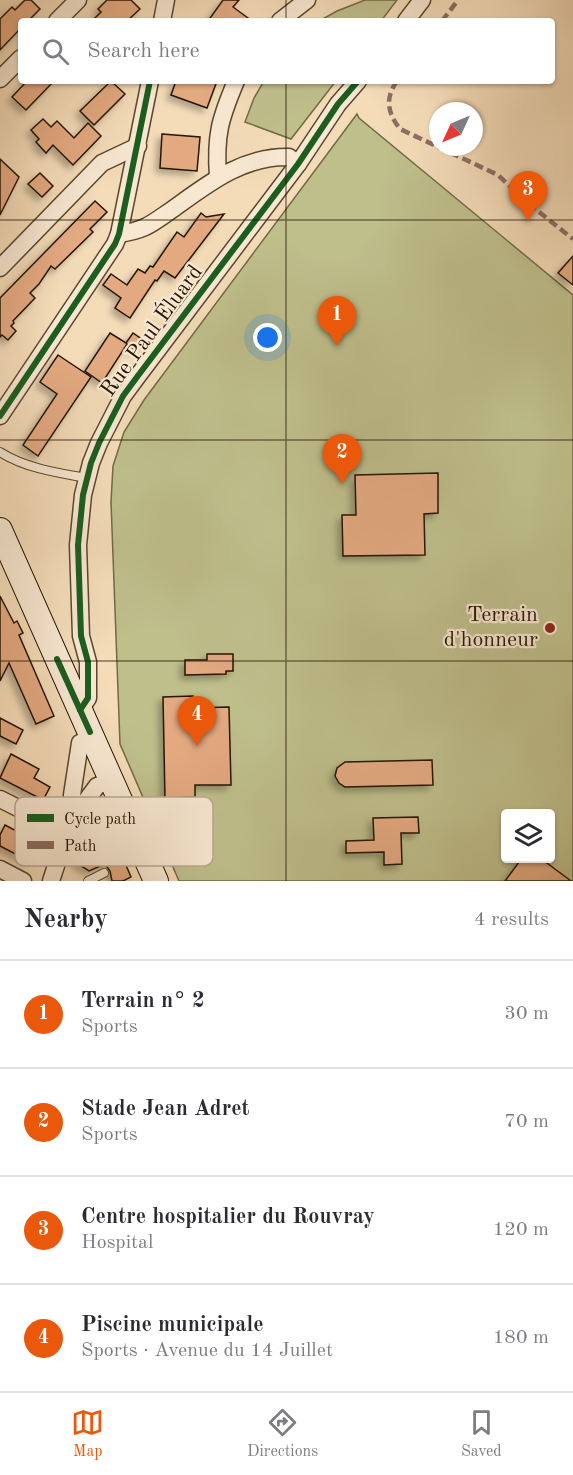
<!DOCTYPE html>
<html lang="en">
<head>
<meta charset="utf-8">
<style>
  :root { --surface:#fff; --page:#f7f7f7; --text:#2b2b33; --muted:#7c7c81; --line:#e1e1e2; --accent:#ea580c }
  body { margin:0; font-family:"Old Standard TT",serif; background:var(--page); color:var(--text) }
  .controls { position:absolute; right:18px; bottom:18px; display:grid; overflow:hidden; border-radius:6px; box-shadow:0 2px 4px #0004 }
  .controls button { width:54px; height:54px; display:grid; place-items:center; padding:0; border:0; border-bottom:2px solid var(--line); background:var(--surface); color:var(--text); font:30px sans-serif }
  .compass { position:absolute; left:429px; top:102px; width:54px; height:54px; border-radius:50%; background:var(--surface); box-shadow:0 2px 4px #0004; rotate:226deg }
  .you { position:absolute; left:268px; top:338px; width:21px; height:21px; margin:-15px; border:4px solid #fff; border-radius:50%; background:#1a73e8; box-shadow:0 0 0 9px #1a73e833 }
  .badge { display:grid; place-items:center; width:39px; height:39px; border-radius:50%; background:var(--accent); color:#fff; font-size:20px; font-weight:700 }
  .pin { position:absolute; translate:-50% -50px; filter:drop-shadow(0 2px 3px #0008) }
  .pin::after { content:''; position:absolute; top:32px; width:21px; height:18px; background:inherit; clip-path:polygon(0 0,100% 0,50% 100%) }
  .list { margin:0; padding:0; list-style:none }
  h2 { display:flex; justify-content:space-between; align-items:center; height:78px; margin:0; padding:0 24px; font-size:26px }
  h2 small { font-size:20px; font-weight:400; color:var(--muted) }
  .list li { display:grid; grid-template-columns:39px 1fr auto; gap:18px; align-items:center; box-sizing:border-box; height:108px; padding:0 24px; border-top:2px solid var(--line) }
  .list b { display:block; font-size:22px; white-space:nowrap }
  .list p { margin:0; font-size:20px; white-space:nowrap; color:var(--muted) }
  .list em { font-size:20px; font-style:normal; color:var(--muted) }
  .icon { flex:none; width:33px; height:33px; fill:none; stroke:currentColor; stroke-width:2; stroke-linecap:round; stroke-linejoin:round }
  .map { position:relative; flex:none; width:573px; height:881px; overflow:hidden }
  .search { position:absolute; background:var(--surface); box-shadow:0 2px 4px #0004; left:18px; right:18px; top:18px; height:66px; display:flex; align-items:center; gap:15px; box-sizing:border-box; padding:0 21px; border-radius:6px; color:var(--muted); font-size:22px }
  .sheet { height:510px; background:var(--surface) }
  nav { display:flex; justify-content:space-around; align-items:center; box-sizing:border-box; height:84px; border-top:2px solid var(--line); background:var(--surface); font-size:16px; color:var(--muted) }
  nav a { display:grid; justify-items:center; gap:3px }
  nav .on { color:var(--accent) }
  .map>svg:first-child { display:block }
  .green { fill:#bfbf8c; stroke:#726a46; stroke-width:1.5; fill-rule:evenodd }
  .building { fill:#e3a981; stroke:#261600; stroke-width:1.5; filter:url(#shadow) }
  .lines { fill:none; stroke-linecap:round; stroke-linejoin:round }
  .lane-casing { stroke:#5a482e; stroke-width:10 }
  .street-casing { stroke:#5a482e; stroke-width:19 }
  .secondary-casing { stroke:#261600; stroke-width:26 }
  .lane { stroke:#f8e8d2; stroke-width:8 }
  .street { stroke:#f8e8d2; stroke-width:16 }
  .secondary { stroke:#f8e8d2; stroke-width:24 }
  .quiet { stroke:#8d6e63; stroke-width:4.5; stroke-dasharray:9 4.5; stroke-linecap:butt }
  .cycleway-casing { stroke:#f8e8d2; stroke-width:10 }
  .cycleway { stroke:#1b5e20; stroke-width:6 }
  .grid { fill:none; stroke:#261600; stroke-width:1.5; stroke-opacity:0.55 }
  .poi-dot { fill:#8f2418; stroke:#f8e8d2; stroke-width:2 }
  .labels { text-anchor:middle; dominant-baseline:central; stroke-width:4.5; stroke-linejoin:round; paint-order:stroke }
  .street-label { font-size:22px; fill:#261600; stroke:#f8e8d2 }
  .poi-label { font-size:22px; fill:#261600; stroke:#f8e8d2; text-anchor:end }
  .key { fill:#f8e8d2; stroke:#b9a993; stroke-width:1.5 }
  .key-label { font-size:16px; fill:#261600 }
</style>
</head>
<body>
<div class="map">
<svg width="573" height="881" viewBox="0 0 573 881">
  <defs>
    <filter id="shadow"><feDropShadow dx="-4.5" dy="4.5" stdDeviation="3" flood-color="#0004"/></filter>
  </defs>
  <rect width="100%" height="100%" fill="#f4dcb9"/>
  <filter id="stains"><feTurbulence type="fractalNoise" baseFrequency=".00333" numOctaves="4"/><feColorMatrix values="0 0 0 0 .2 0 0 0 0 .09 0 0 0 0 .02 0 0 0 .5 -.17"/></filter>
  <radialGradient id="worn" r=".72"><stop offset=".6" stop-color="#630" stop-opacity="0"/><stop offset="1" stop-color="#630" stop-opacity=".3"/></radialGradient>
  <g class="green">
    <path d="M365,0H397L381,21H319L337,11Z"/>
    <path d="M264,81H336L291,139L245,122L254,98Z"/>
    <path d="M357,114L359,118L573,295V881H179L120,744L111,502L113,466L124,432L144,400ZM506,814H550V858H506Z"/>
  </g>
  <g class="building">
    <path d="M25,0H31L40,9L28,21H21V28L0,50V19L12,7L15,10Z"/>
    <path d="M107,0H131L140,9L127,21H92L101,12L98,9Z"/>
    <path d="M223,0H239L233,7L252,21H208Z"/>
    <path d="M27,81H54L26,110L12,97Z"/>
    <path d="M111,81L125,94L94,125L80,111Z"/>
    <path d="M176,81H217L207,108L171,95Z"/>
    <path d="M43,119L51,127L57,121L74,138L88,123L101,136L73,165L53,145L46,153L36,142L39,139L31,130Z"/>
    <path d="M162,134L200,137L197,171L160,168Z"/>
    <path d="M0,159L19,177L0,215Z"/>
    <path d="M40,173L53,186L42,197L28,184Z"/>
    <path d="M95,201L107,212L90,229L93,232L55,269L51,266L39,284L30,293L35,298L13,321L14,323L11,326L16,331L8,340L2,335L0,337V298Z"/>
    <path d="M201,213L206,217L224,214L175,278L164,271L157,281L155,280L130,318L115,308L121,298L103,285L111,274L127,285L138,269L145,273L150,266L153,267L177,232L184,237Z"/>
    <path d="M573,256V285L558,273Z"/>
    <path d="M110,333L126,343L133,333L143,340L136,350L127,344L102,383L85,371Z"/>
    <path d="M58,355L91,377L38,456L23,445L57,394L40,382Z"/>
    <path d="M438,473V513L424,514L425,555L343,556L342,515H356L355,475Z"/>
    <path d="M0,596L14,623L17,621L23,633L19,635L54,716L36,724L9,663L0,681Z"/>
    <path d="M207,654H233V671H226V674L185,675V660H207Z"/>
    <path d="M193,696V708L229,707L231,785H195V797L165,798L163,697Z"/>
    <path d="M0,718L23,730L16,744L0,736Z"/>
    <path d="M11,754L39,769L34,778L50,787L43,800L0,778Z"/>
    <path d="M432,760L433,785L345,787L339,783L335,776L337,768L345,762Z"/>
    <path d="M98,802L103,814L100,817L112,844L116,842L131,877L123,881H112L110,871L105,864L89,871L75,862L86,832L83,835L90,812Z"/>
    <path d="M418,817L419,833H401L402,864L384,865V852L346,853V841L374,840L373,818Z"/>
    <path d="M5,825L24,835L23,837L37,845L29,861L0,846V835Z"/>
    <path d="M522,858H540L571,881H505Z"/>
  </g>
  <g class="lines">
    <defs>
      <g id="lane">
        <path d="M0,452C25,468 58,473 87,478"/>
        <path d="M88,881L104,873"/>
      </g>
      <g id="street">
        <path d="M57,21L78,0"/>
        <path d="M162,21L166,0"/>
        <path d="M280,21L307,0"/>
        <path d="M406,21L422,0"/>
        <path d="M0,79L21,58"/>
        <path d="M218,177C215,135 220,119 236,81"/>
        <path d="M119,234C146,230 151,224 173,209C209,183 243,156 289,157L298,164"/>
        <path d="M0,268L102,163L138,146"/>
        <path d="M0,416L115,244L119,234L150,81"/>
        <path d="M80,710L88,698V662L81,636L78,545L83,495L91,463L99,443L123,396L137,377L298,164L338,104L358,81"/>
        <path d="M0,799L66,832"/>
        <path d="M74,811L83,805L97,786L111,780"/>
        <path d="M0,869L23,881"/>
        <path d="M51,881L74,811L72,795L80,743L92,737"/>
      </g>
      <path id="secondary" d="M0,530L156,881"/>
    </defs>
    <use href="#lane" class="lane-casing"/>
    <use href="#street" class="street-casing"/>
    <use href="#secondary" class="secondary-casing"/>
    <use href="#lane" class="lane"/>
    <use href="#street" class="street"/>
    <use href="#secondary" class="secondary"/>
    <g class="quiet">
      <path d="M442,21L458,0"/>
      <path d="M397,81C385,98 387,112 400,129L498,175L529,204L573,239"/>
    </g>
    <defs>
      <g id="cycleway">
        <path d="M0,416L115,244L119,234L150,81"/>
        <path d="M57,659L90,732"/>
        <path d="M80,710L88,698V662L81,636L78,545L83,495L91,463L99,443L123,396L137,377L298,164L338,104L358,81"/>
      </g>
    </defs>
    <use href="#cycleway" class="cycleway-casing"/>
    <use href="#cycleway" class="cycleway"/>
  </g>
  <path class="grid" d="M286,0V21M286,81V881M0,220H573M0,440H573M0,661H573"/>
  <circle class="poi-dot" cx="550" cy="628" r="6"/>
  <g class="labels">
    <g class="street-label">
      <text transform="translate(152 331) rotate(-54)">Rue Paul Éluard</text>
    </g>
    <g class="poi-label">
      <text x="538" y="615">Terrain<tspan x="538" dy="25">d'honneur</tspan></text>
    </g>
  </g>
  <rect x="15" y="797" width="198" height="69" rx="9" class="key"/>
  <rect x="27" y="814" width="27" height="8" fill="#1b5e20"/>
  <rect x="27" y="841" width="27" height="8" fill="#8d6e63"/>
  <g class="key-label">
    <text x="64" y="824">Cycle path</text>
    <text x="64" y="851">Path</text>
  </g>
  <rect width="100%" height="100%" filter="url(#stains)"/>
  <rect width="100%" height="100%" fill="url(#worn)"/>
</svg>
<div class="controls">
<button><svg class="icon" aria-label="layers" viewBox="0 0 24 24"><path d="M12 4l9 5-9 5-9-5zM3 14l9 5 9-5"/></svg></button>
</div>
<svg class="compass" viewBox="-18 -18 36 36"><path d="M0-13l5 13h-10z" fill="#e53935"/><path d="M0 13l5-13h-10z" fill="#7c7c81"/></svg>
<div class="you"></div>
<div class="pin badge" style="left:337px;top:346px">1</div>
<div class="pin badge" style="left:342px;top:484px">2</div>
<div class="pin badge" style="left:528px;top:221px">3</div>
<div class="pin badge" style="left:197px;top:746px">4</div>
<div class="search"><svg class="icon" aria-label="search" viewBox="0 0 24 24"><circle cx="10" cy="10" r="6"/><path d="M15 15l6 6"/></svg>Search here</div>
</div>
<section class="sheet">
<h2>Nearby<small>4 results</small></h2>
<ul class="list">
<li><span class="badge">1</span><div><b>Terrain n° 2</b><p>Sports</p></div><em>30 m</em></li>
<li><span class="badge">2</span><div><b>Stade Jean Adret</b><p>Sports</p></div><em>70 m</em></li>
<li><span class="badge">3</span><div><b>Centre hospitalier du Rouvray</b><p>Hospital</p></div><em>120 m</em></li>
<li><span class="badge">4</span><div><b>Piscine municipale</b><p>Sports · Avenue du 14 Juillet</p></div><em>180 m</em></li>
</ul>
</section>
<nav>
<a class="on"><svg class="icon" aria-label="map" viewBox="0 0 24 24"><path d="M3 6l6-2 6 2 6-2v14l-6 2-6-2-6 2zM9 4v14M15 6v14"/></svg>Map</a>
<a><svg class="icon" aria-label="directions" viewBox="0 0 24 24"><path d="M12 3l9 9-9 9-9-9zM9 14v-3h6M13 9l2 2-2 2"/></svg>Directions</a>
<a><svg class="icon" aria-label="saved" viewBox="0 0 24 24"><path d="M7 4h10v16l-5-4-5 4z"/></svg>Saved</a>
</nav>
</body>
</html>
